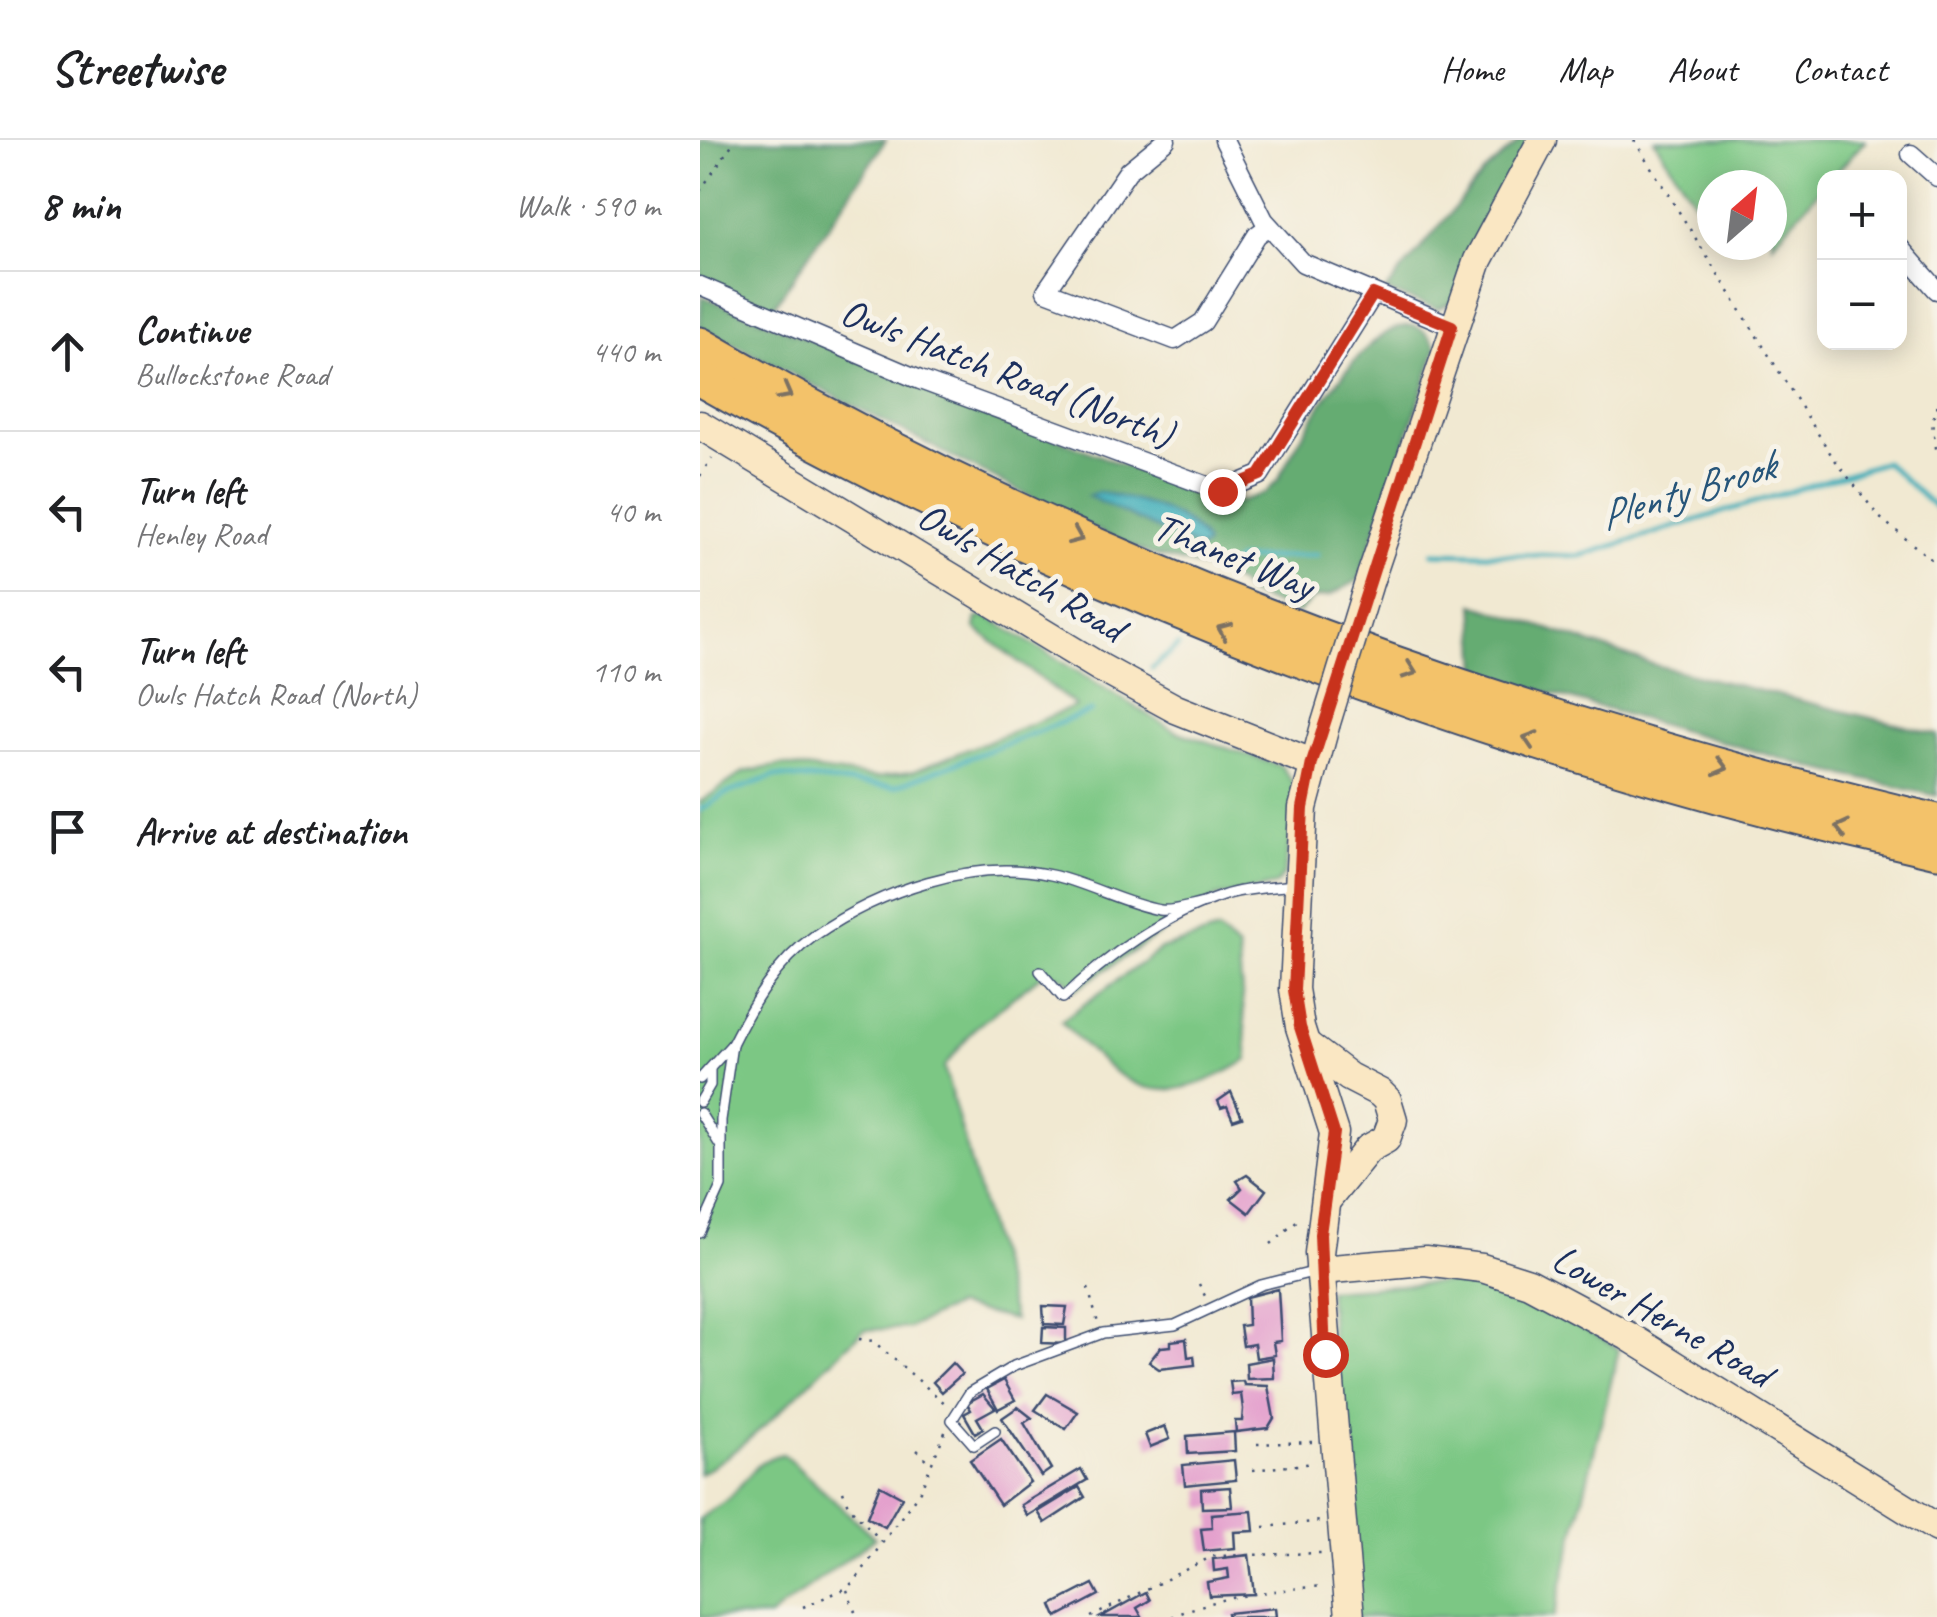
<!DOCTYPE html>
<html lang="en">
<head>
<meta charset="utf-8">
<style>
  :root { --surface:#fff; --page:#f2f2f2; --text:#202124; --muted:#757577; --line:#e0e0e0 }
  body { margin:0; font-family:Caveat,sans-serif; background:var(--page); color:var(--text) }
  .controls { position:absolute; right:30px; top:30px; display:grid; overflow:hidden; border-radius:20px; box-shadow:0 5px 25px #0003 }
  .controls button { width:90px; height:90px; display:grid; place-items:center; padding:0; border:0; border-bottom:2px solid var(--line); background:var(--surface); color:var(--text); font:50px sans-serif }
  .compass { position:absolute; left:997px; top:30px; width:90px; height:90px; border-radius:50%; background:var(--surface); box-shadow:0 5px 25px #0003; rotate:28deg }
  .stop { position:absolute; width:30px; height:30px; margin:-22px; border:8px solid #c8321e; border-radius:50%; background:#fff }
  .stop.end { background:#c8321e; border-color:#fff; box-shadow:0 2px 10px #0008 }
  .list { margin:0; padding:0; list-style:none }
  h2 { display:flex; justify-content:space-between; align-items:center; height:130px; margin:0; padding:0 40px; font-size:42px }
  h2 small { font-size:32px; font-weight:400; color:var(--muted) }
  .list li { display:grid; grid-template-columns:65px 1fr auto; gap:30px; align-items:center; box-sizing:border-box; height:160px; padding:0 40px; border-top:2px solid var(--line) }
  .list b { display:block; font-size:38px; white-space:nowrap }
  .list p { margin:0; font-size:32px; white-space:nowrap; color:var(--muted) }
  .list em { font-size:32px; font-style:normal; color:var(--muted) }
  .icon { flex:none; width:55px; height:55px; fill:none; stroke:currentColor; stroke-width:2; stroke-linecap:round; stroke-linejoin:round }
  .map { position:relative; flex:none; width:1237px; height:1477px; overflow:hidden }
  header { display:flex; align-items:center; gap:60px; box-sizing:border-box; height:140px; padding:0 50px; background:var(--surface); border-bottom:2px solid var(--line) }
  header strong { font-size:48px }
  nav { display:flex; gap:55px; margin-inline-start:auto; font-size:35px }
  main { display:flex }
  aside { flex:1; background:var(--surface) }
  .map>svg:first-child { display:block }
  .green { fill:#7cc784; stroke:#4c7b71; stroke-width:2.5 }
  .forest { fill:#65ac72; stroke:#406e68; stroke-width:2.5 }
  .water { fill:#3fafba; stroke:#2d6f8c; stroke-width:2.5 }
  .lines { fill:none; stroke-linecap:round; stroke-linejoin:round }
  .stream { stroke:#3fafba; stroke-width:5 }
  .building { fill:#e4a1cd }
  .lane-casing { stroke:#3b4b6f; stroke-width:12 }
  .street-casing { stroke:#3b4b6f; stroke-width:21 }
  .secondary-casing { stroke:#3b4b6f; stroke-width:31 }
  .highway-casing { stroke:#3b4b6f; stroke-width:39 }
  .path { stroke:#3b4b6f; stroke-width:2.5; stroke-dasharray:2.5 8; stroke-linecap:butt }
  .lane { stroke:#fff; stroke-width:9 }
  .street { stroke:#fff; stroke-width:18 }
  .secondary { stroke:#fae7c3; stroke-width:28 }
  .highway { stroke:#f3c26a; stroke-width:35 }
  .secondary-bridge-casing { stroke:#3b4b6f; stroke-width:31; stroke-linecap:butt }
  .secondary-bridge { stroke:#fae7c3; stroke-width:28 }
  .oneway { stroke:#7c7163 }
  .route { stroke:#c8321e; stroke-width:12 }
  .labels { text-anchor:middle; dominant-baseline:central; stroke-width:10; stroke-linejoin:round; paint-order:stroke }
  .street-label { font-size:40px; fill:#1b2f5e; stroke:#f7f3e8 }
  .water-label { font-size:42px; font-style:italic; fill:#26557a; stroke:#f7f3e8 }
</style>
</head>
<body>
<header>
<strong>Streetwise</strong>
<nav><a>Home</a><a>Map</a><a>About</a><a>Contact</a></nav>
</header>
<main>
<aside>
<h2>8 min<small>Walk · 590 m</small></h2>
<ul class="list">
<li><svg class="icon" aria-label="ahead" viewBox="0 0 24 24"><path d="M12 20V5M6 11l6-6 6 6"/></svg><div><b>Continue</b><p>Bullockstone Road</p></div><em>440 m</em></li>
<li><svg class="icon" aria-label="left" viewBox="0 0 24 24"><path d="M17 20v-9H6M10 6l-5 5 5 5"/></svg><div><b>Turn left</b><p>Henley Road</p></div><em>40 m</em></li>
<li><svg class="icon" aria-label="left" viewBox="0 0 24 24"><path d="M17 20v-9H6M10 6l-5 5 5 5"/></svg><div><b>Turn left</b><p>Owls Hatch Road (North)</p></div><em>110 m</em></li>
<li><svg class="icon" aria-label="arrive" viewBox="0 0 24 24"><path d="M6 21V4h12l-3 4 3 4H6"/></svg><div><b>Arrive at destination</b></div></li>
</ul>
</aside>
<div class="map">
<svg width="1237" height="1477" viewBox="0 0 1237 1477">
  <rect width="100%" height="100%" fill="#f7f3e8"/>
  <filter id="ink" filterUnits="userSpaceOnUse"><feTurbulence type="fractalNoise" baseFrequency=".01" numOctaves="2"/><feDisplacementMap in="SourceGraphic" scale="20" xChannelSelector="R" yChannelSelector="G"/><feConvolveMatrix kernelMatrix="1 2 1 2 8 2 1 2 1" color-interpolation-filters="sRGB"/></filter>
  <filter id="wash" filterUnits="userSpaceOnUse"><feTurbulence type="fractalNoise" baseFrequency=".0048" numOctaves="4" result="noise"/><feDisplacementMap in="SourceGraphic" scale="40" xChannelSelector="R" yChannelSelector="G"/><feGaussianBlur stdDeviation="2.25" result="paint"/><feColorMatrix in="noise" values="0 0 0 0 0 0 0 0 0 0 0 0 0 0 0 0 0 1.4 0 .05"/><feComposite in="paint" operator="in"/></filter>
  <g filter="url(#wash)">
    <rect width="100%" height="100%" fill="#f1e9d2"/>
    <g class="green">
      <path d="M954,0H1165V1L1132,37L1124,38V45L1072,104V45H1012V87Z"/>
      <path d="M288,477L475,591L581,626L593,643L594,676L584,734L576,745L515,758L374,850L365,838L345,832L276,887L244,927L314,1180L255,1166L208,1188L164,1190C110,1238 63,1297 0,1334V662L44,632L82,625L177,638L214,631L376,566L275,488L277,478Z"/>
      <path d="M518,791L538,809L548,920C458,972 429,954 361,881L461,809Z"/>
      <path d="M749,1142C813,1150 864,1177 919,1209L854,1477H652L628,1150Z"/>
      <path d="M83,1314L175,1398L69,1477H0V1379C10,1369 25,1364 33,1354C48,1337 58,1318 83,1314Z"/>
    </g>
    <g class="forest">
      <path d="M0,0H186L65,180L0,138Z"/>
      <path d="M821,0H839L756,161L737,169L685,151L784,33Z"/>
      <path d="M2,156L525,366L565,353L578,340C594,306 694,123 737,208L659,440L629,456L613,458L598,473L547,454L538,443L513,430L449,414L387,386L0,187Z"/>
      <path d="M774,464L955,525L1237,594V656L1118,629L778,533Z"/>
    </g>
    <path class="water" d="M399,352C432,359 490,371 506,404L501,409L495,407L388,356Z"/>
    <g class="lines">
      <g class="stream">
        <path d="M733,413L880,416L1185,322L1237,369"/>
        <path d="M520,433L537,420L617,415"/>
        <path d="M452,528L478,506"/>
        <path d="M0,670L25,654L75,636L194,647L391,571"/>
      </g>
    </g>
    <g id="blocks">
      <g class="building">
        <path d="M531,952L542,977L533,980L527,966L521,968L518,961Z"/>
        <path d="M547,1035L566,1050L549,1073L531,1059L542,1048L537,1041Z"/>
        <path d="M578,1149L581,1201L573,1202L575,1215L556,1218L554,1204L543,1206L540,1186L548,1185L547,1157Z"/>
        <path d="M343,1166L367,1167L364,1185L344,1184Z"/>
        <path d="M343,1187L366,1188V1204L342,1203Z"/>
        <path d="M486,1199L488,1217L494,1216L495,1225L459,1229L449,1222L461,1207L471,1206V1201Z"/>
        <path d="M573,1218L574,1238L547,1239L546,1223Z"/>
        <path d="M252,1223L262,1234L242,1252L233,1242Z"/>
        <path d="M304,1240L315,1260L298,1269L287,1249Z"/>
        <path d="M543,1241L544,1245L568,1246L574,1278L568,1288L536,1292L535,1281H542L543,1269L541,1254L532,1255L530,1242Z"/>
        <path d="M283,1254L295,1268L277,1278L283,1288L275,1293L264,1274L271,1270L267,1263Z"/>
        <path d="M347,1254L378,1272L366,1289L335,1270Z"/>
        <path d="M318,1267L332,1278L324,1283L351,1329L341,1336L302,1278Z"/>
        <path d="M465,1286L470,1299L450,1307L445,1294Z"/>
        <path d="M534,1292L535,1311L488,1314L487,1296Z"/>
        <path d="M301,1299L330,1342L300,1365L270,1320Z"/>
        <path d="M534,1320L536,1340L485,1345L483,1325Z"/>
        <path d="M381,1329L387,1340L327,1376L321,1365Z"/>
        <path d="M180,1345L202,1357L185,1387L167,1377Z"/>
        <path d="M379,1347L385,1357L345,1383L338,1372Z"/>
        <path d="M530,1347L532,1367L502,1368L501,1349Z"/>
        <path d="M552,1371L554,1391L534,1392L535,1408L504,1411L501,1389L512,1388L511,1374Z"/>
        <path d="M549,1415L554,1454L509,1456L507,1442L529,1438L528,1429L514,1431L513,1419Z"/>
        <path d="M393,1444L399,1455L357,1477L352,1465Z"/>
        <path d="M446,1452L450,1460L437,1468L442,1477H401Z"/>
        <path d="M575,1468L576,1477H528L527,1473Z"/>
      </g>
    </g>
  </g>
  <g filter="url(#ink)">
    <use href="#blocks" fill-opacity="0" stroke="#3b4b6f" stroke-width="2.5"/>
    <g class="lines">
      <defs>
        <g id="lane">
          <path d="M340,831L363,858C407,816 465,775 522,756C544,748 570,748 593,745"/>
          <path d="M32,904C52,864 77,822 114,796C179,751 273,717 351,735C388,743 424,764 460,770C473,772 492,765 505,763"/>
          <path d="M0,939L32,904L21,980V1046L0,1093"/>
          <path d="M0,962L10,945V930"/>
          <path d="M0,973L20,1005"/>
          <path d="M295,1291L274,1305L252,1280L270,1252L314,1226L403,1193L475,1185L561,1145L617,1131"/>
        </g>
        <g id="street">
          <path d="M466,0L428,31L346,151L475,200L503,182L557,95L568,87"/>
          <path d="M524,0L564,80L603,123L752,186"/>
          <path d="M1211,14L1237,37"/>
          <path d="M1200,108L1237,150"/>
          <path d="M0,146L220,240L521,351L560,335L673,155"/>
        </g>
        <g id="secondary">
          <path d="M0,285L401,528L476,569L612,623"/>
          <path d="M671,436L778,120L842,0"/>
          <path d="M625,586L603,668L594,849L600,887L634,993L619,1113L650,1477"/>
          <path d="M607,905L649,937L680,953L687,960L693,980L686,999L668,1009L626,1061"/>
          <path d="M620,1130L725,1121L782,1128L829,1143L928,1196L1237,1388"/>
        </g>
        <g id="highway">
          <path d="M0,205C384,429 806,581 1237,682"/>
          <path d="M0,238C385,457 805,612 1237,710"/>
        </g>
      </defs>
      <use href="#lane" class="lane-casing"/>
      <use href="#street" class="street-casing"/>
      <use href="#secondary" class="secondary-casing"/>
      <use href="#highway" class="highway-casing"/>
      <g class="path">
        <path d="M934,0L1132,316L1179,377L1237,424"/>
        <path d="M0,51L35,0"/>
        <path d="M1237,265L1232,283L1237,314"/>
        <path d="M0,336L12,318"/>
        <path d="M571,1104L601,1077"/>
        <path d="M499,1144L506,1158"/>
        <path d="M388,1148L398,1183"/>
        <path d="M159,1199L173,1201L247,1265"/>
        <path d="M557,1304L612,1302"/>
        <path d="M217,1310L231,1323"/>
        <path d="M553,1330L614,1323"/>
        <path d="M143,1351L148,1365L182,1402"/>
        <path d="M564,1387L622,1381"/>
        <path d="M147,1450L157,1477"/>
        <path d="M103,1467L147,1448L157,1438L220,1351L246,1290"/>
        <path d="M391,1477L513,1416L622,1413"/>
        <path d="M472,1477C515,1456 577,1450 625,1446"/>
      </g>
      <use href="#lane" class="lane"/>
      <use href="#street" class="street"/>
      <use href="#secondary" class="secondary"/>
      <use href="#highway" class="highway"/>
      <defs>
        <path id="secondary-bridge" d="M625,586L671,436"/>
      </defs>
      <use href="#secondary-bridge" class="secondary-bridge-casing"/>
      <use href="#secondary-bridge" class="secondary-bridge"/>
    </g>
    <defs><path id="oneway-chevron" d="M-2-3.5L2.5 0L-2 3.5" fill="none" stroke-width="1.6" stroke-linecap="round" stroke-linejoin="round" transform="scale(2.5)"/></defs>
    <g class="oneway">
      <use href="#oneway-chevron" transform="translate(85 253) rotate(29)"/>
      <use href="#oneway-chevron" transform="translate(376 397) rotate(23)"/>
      <use href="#oneway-chevron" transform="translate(524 490) rotate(-157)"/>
      <use href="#oneway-chevron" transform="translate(710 531) rotate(20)"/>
      <use href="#oneway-chevron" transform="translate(830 599) rotate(-162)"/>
      <use href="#oneway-chevron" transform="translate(1021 627) rotate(15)"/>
      <use href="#oneway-chevron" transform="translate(1142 688) rotate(-167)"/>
    </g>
  </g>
  <g class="lines" filter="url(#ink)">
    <path class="route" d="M522,351L560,335L673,154L752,186L612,623L603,668L594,850L600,887L634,993L620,1094L625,1214"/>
  </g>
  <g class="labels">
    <g class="street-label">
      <text transform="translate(307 233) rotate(21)">Owls Hatch Road (North)</text>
      <text transform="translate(534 416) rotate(22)">Thanet Way</text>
      <text transform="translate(321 432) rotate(31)">Owls Hatch Road</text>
      <text transform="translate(962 1176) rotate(30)">Lower Herne Road</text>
    </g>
    <g class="water-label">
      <text transform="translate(987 351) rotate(-17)">Plenty Brook</text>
    </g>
  </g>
</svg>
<div class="controls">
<button>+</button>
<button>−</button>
</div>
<svg class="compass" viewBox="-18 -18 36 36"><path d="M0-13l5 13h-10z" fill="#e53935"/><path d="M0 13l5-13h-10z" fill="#757577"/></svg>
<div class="stop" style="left:625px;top:1214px"></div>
<div class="stop end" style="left:522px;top:351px"></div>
</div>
</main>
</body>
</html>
